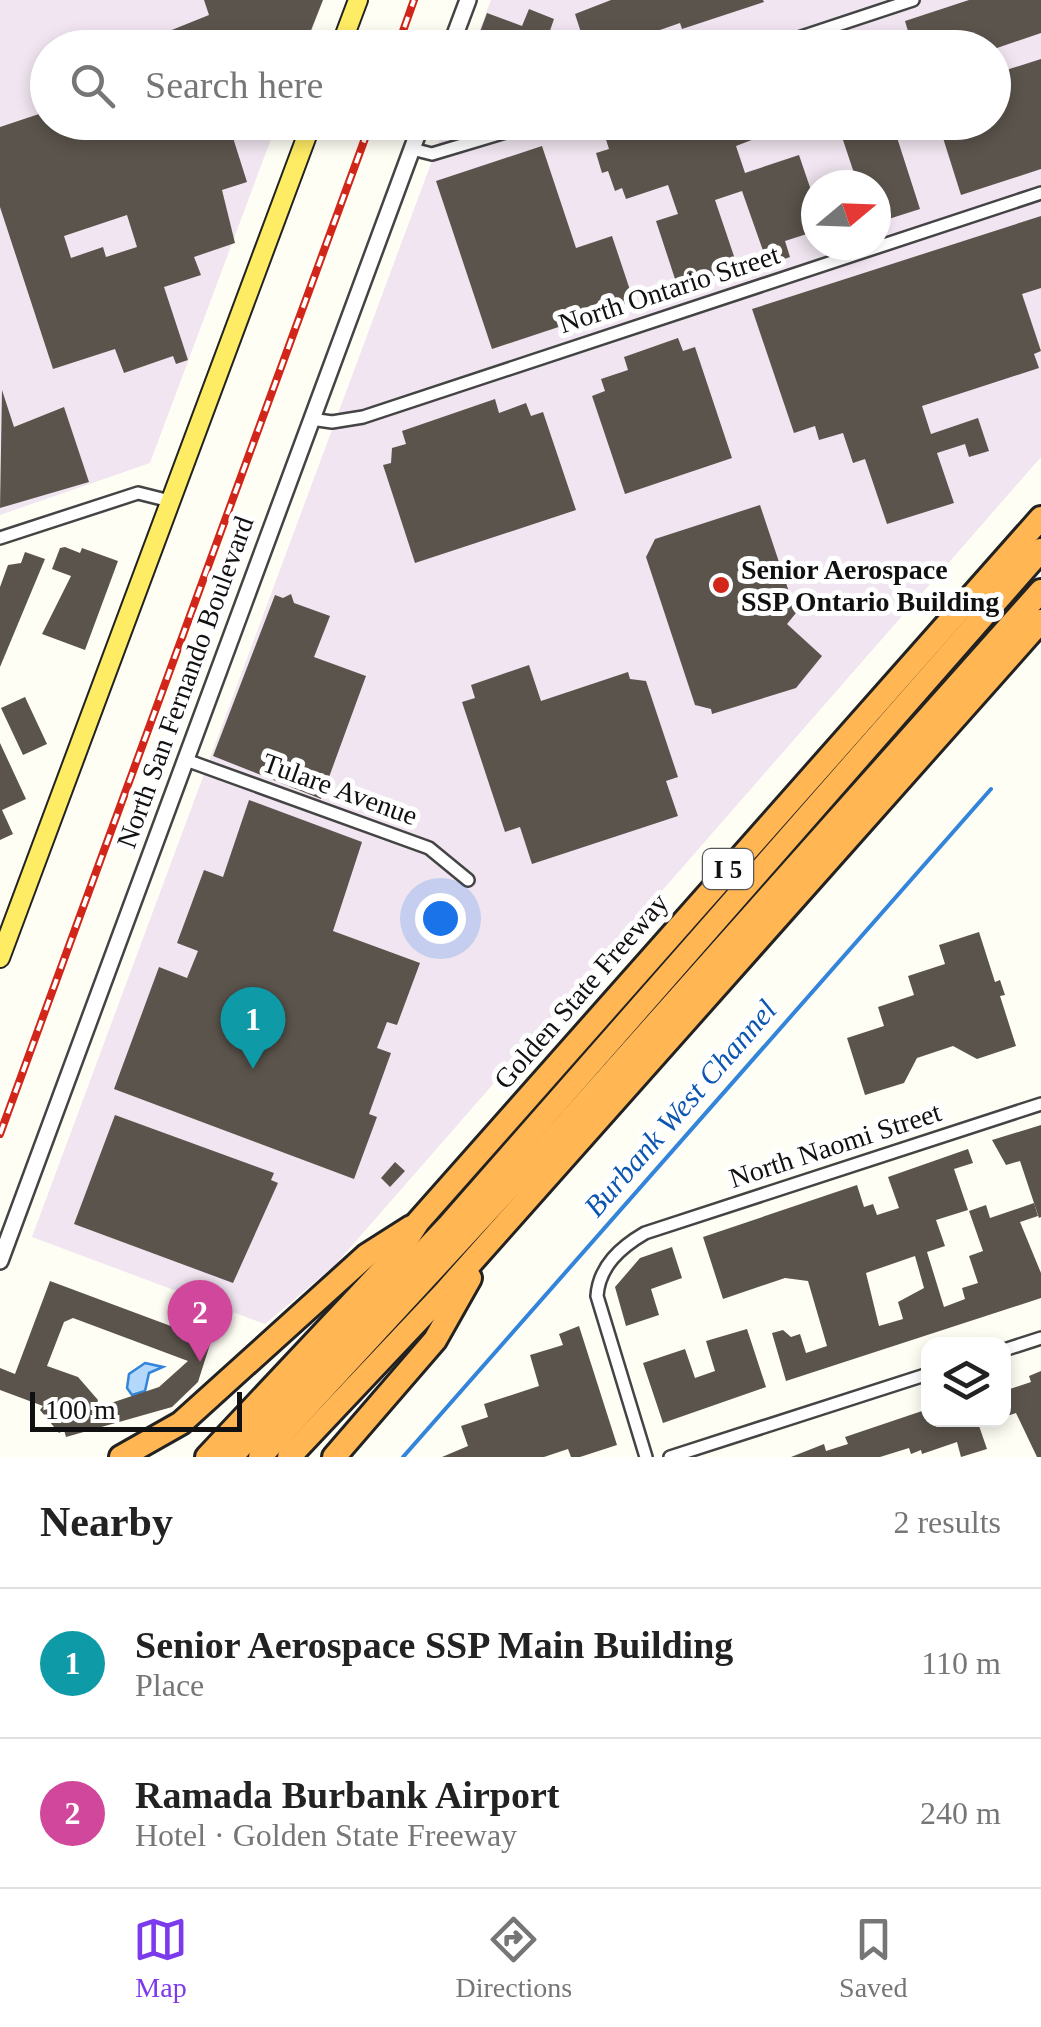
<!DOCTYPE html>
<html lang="en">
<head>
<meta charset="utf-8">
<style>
  :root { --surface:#fff; --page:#f2f2f2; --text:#222; --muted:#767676; --line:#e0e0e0; --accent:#7c3aed }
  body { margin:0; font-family:"Times New Roman",serif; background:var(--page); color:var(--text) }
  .controls { position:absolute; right:30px; bottom:30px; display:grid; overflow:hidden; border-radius:20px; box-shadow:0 5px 15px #0003 }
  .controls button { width:90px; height:90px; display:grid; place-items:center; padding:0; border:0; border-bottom:2px solid var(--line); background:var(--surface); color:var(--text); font:50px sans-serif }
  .compass { position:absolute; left:801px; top:170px; width:90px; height:90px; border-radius:50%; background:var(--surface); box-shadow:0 5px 15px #0003; rotate:71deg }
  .scale { position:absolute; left:30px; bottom:25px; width:212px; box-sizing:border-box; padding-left:10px; border:5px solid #111; border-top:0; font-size:28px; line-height:35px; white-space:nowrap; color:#111; -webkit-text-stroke:8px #fff; paint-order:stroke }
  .you { position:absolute; left:440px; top:918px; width:35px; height:35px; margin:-25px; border:8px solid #fff; border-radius:50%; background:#1a73e8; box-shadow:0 0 0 15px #1a73e833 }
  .badge { display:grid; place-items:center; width:65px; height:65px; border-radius:50%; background:var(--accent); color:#fff; font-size:32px; font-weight:700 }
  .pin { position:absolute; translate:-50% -82px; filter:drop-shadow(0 2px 5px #0008) }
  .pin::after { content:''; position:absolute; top:52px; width:35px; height:30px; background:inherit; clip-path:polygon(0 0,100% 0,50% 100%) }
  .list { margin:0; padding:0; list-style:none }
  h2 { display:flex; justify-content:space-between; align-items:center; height:130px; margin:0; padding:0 40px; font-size:42px }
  h2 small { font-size:32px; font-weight:400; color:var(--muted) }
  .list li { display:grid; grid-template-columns:65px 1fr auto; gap:30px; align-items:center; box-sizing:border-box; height:150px; padding:0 40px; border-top:2px solid var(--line) }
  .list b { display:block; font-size:38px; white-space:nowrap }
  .list p { margin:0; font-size:32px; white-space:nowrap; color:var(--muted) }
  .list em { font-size:32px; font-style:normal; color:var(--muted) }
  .icon { flex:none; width:55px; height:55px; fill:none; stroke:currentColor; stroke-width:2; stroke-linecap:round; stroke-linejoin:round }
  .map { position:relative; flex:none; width:1041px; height:1457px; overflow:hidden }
  .search { position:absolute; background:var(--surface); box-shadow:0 5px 15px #0003; left:30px; right:30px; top:30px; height:110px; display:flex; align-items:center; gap:25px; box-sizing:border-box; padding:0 35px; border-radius:55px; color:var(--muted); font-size:38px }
  .sheet { height:430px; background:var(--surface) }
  nav { display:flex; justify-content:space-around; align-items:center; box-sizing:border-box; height:140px; border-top:2px solid var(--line); background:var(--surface); font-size:28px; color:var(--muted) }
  nav a { display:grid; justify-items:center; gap:5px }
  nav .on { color:var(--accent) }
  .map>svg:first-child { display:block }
  .industrial { fill:#f0e5f0; fill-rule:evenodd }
  .water { fill:#b4d8fc; stroke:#3384db; stroke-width:2.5 }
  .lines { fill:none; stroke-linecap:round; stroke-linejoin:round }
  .stream { stroke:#3384db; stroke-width:4 }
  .building { fill:#5b544c; fill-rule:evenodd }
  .minor-casing { stroke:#444; stroke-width:16 }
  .tertiary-casing { stroke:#444; stroke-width:20 }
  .primary-casing { stroke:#222; stroke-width:22 }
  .motorway-casing { stroke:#222; stroke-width:28 }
  .minor { stroke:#fff; stroke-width:11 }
  .tertiary { stroke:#fff; stroke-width:15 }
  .primary { stroke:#ffec65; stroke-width:18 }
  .motorway { stroke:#ffb653; stroke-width:22 }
  .rail-casing { stroke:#d12619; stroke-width:8 }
  .rail { stroke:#fff; stroke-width:4; stroke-dasharray:11; stroke-linecap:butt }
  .poi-dot { fill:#d12619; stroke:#fff; stroke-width:4 }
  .labels { text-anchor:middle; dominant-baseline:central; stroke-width:10; stroke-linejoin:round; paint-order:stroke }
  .shield { fill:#fff; stroke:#585858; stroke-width:2.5 }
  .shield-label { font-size:25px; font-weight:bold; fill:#111 }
  .street-label { font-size:28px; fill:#111; stroke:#fff }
  .poi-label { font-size:28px; font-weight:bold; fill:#111; stroke:#fff; text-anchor:start }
  .water-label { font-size:30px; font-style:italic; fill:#0c55b1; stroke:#fff }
</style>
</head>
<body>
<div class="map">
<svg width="1041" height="1457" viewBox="0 0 1041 1457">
  <rect width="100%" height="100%" fill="#fffef5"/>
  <g class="industrial">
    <path d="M0,0H323L306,47L48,48V122L277,123L150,463L0,515Z"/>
    <path d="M491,0H1041V457L335,1265L265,1324L32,1237L446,123L994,122V48L473,47ZM816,185H876V245H816Z"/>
  </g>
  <path class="water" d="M145,1363L163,1367L149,1373L145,1391L132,1395L127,1388L129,1374Z"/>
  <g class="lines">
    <path class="stream" d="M403,1457L991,789"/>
  </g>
  <g class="building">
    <path d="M204,0H323L304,48H127L209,15Z"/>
    <path d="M611,0H763L764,2L682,29L680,23L657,31L659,39L634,48H586L575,14Z"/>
    <path d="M969,0H1041V33L997,48H913L905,21Z"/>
    <path d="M529,9L554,19L544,48H474L487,13L522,26Z"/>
    <path d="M864,35L868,48H834L833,45Z"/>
    <path d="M994,49L1003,71L1041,59V169L961,195L938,122H994Z"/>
    <path d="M48,111V122H200L201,128L228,122L247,182L222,190L235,243L194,257L201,275L164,287L188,360L176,364L173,356L124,373L115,349L53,369L0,207V127ZM127,215L137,247L106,257L103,247L71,258L64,236Z"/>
    <path d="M616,122H798L736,146L745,173L799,155L816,205V231L785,241L790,257L768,265L742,191L715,200L738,268L678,288L656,221L678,214L668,185L626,199L622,188L615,191L608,171L602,173L596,153L609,149L602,127Z"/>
    <path d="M837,122H892L920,209L876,223V185H858Z"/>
    <path d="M542,146L576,248L612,236L634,302L492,349L436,181Z"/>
    <path d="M1041,216V288L1022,294L1041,351L1034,354L1039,368L922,406L931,434L978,418L989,451L969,457L965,444L937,453L954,503L887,524L865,459L853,463L843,433L819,440L815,426L794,433L752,309Z"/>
    <path d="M678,338L683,351L695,347L732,458L625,494L592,396L605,391L601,379L628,370L624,357Z"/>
    <path d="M2,390L14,427L64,407L89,482L0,508Z"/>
    <path d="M495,399L499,413L526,403L531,416L543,412L576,510L415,563L383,465L391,463L392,448L406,444L402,431Z"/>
    <path d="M760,505L796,613L787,624L822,656L796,688L712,714L711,709L695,705L646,557L655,539Z"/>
    <path d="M65,547L80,553L82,548L118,561L85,650L42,634L71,576L52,569L60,548Z"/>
    <path d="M25,552L45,559L0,667V587L8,565L21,563Z"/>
    <path d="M291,594L294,603L330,616L314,657L366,676L321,799L213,756L275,595L283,598Z"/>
    <path d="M529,665L541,701L628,672L630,679L646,681L678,777L666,781L678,816L532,864L520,827L505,832L462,702L475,698L471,685Z"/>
    <path d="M25,697L47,744L23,755L1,708Z"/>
    <path d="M0,743L26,799L2,810L13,834L0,840Z"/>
    <path d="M249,800L362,842L333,931L420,963L397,1025L387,1022L377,1048L391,1053L369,1114L377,1117L354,1179L114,1089L159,967L187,978L198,951L177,943L204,870L223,877Z"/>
    <path d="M979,932L995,982L1000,980L1005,995L1000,996L1016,1046L977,1059L953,1046L917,1058L904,1083L865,1095L847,1038L884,1026L878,1007L914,995L908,976L945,964L939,945Z"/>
    <path d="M115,1115L274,1173L271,1180L278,1183L233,1283L74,1224Z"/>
    <path d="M1041,1125V1217L1039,1218L1020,1161L1006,1165L992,1140Z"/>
    <path d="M968,1149L973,1163L954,1169L968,1210L936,1220L945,1246L927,1252L944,1307L965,1299L962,1288L978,1283L969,1256L983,1251L969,1211L986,1205L990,1218L1034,1203L1038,1216L1020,1222L1041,1273V1298L786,1381L772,1333L783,1330L791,1337L800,1334L806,1353L827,1346L808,1281L785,1278L723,1299L703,1237L857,1185L864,1207L873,1204L877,1215L899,1208L888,1177ZM915,1256L924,1288L898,1302L903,1319L879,1326L866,1273Z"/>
    <path d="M395,1162L405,1171L390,1187L381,1178Z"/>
    <path d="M672,1247L682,1278L651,1289L659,1315L626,1326L615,1287L640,1258Z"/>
    <path d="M50,1281L211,1341L198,1382L172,1407L66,1437L64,1430L59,1433L40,1410L43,1406L0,1390V1368L15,1374ZM73,1318L188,1361L159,1387L96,1408L98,1400L78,1377L47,1366L64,1322Z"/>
    <path d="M579,1326L617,1445L580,1457H571L568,1449L544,1457H442L468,1446L461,1426L488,1417L484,1404L539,1386L530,1355L563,1345L559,1334Z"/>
    <path d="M747,1329L766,1387L663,1423L643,1363L685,1349L695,1378L715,1371L706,1341Z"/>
    <path d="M1041,1371V1457H1037L1016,1413L1004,1417V1391L1031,1382L1029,1376Z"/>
    <path d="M928,1409V1420H977L987,1449L961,1457L957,1442L922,1454L921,1450L911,1454L909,1448L880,1457H791L824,1444L826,1451L848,1444L845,1437Z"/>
  </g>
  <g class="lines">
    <defs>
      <g id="minor">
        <path d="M768,48L913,0"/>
        <path d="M412,149L432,154L539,122"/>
        <path d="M311,419L332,422L363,417L1041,193"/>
        <path d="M0,538L138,493L170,501"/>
        <path d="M186,760L429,848L468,880"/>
        <path d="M1004,1350L1041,1338"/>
        <path d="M646,1457L597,1296C599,1266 621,1247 645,1233L1041,1104"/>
        <path d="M670,1457L928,1374"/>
      </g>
      <g id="tertiary">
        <path d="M450,48L468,0"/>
        <path d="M0,1261L422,122"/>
      </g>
      <g id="primary">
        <path d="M340,48L358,0"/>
        <path d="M0,958L312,122"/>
      </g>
      <g id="motorway">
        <path d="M121,1457L181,1423L367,1255L411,1227"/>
        <path d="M207,1457L396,1256L418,1222L1041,518"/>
        <path d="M231,1457L449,1225L1041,550"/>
        <path d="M260,1457L538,1156L1041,591"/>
        <path d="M289,1457L444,1293L1041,621"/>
        <path d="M334,1457L435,1340L470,1278"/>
      </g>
    </defs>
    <use href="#minor" class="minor-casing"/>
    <use href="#tertiary" class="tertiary-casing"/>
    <use href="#primary" class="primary-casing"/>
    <use href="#motorway" class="motorway-casing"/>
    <use href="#minor" class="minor"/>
    <use href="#tertiary" class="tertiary"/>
    <use href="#primary" class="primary"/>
    <use href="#motorway" class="motorway"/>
    <defs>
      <g id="rail">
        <path d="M397,48L414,0"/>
        <path d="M0,1134L371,122"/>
      </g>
    </defs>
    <use href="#rail" class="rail-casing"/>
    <use href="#rail" class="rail"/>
  </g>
  <circle class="poi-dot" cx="721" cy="585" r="10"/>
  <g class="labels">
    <rect class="shield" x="703" y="849" width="50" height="40" rx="8"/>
    <g class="shield-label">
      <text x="728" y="869">I 5</text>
    </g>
    <g class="street-label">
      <text transform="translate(669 289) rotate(-18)">North Ontario Street</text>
      <text transform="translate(185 682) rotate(-70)">North San Fernando Boulevard</text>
      <text transform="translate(340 789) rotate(20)">Tulare Avenue</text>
      <text transform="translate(581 991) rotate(-49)">Golden State Freeway</text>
      <text transform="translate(835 1145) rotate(-18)">North Naomi Street</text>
    </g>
    <g class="poi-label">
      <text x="741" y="569">Senior Aerospace<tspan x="741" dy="32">SSP Ontario Building</tspan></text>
    </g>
    <g class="water-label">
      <text transform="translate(680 1108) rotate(-49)">Burbank West Channel</text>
    </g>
  </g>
</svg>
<div class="controls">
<button><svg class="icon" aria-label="layers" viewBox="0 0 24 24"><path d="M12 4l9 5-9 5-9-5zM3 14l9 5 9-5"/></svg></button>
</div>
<svg class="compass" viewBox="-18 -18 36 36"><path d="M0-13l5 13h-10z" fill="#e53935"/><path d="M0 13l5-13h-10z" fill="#767676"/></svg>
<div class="scale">100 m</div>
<div class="you"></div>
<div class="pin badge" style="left:253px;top:1069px;background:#0f9aa8">1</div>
<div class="pin badge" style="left:200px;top:1362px;background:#d1479c">2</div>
<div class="search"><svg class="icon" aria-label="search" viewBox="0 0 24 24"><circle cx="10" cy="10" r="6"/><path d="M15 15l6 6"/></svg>Search here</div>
</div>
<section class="sheet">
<h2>Nearby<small>2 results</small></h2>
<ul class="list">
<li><span class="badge" style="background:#0f9aa8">1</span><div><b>Senior Aerospace SSP Main Building</b><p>Place</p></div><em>110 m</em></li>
<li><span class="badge" style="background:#d1479c">2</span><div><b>Ramada Burbank Airport</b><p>Hotel · Golden State Freeway</p></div><em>240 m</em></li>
</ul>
</section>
<nav>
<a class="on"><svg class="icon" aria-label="map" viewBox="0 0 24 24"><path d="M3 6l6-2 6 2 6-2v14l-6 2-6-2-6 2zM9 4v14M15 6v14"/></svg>Map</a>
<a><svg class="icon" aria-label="directions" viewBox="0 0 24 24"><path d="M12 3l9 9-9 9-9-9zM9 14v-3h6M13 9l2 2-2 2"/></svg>Directions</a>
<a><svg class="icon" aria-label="saved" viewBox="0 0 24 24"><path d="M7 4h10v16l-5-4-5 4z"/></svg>Saved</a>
</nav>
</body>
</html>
